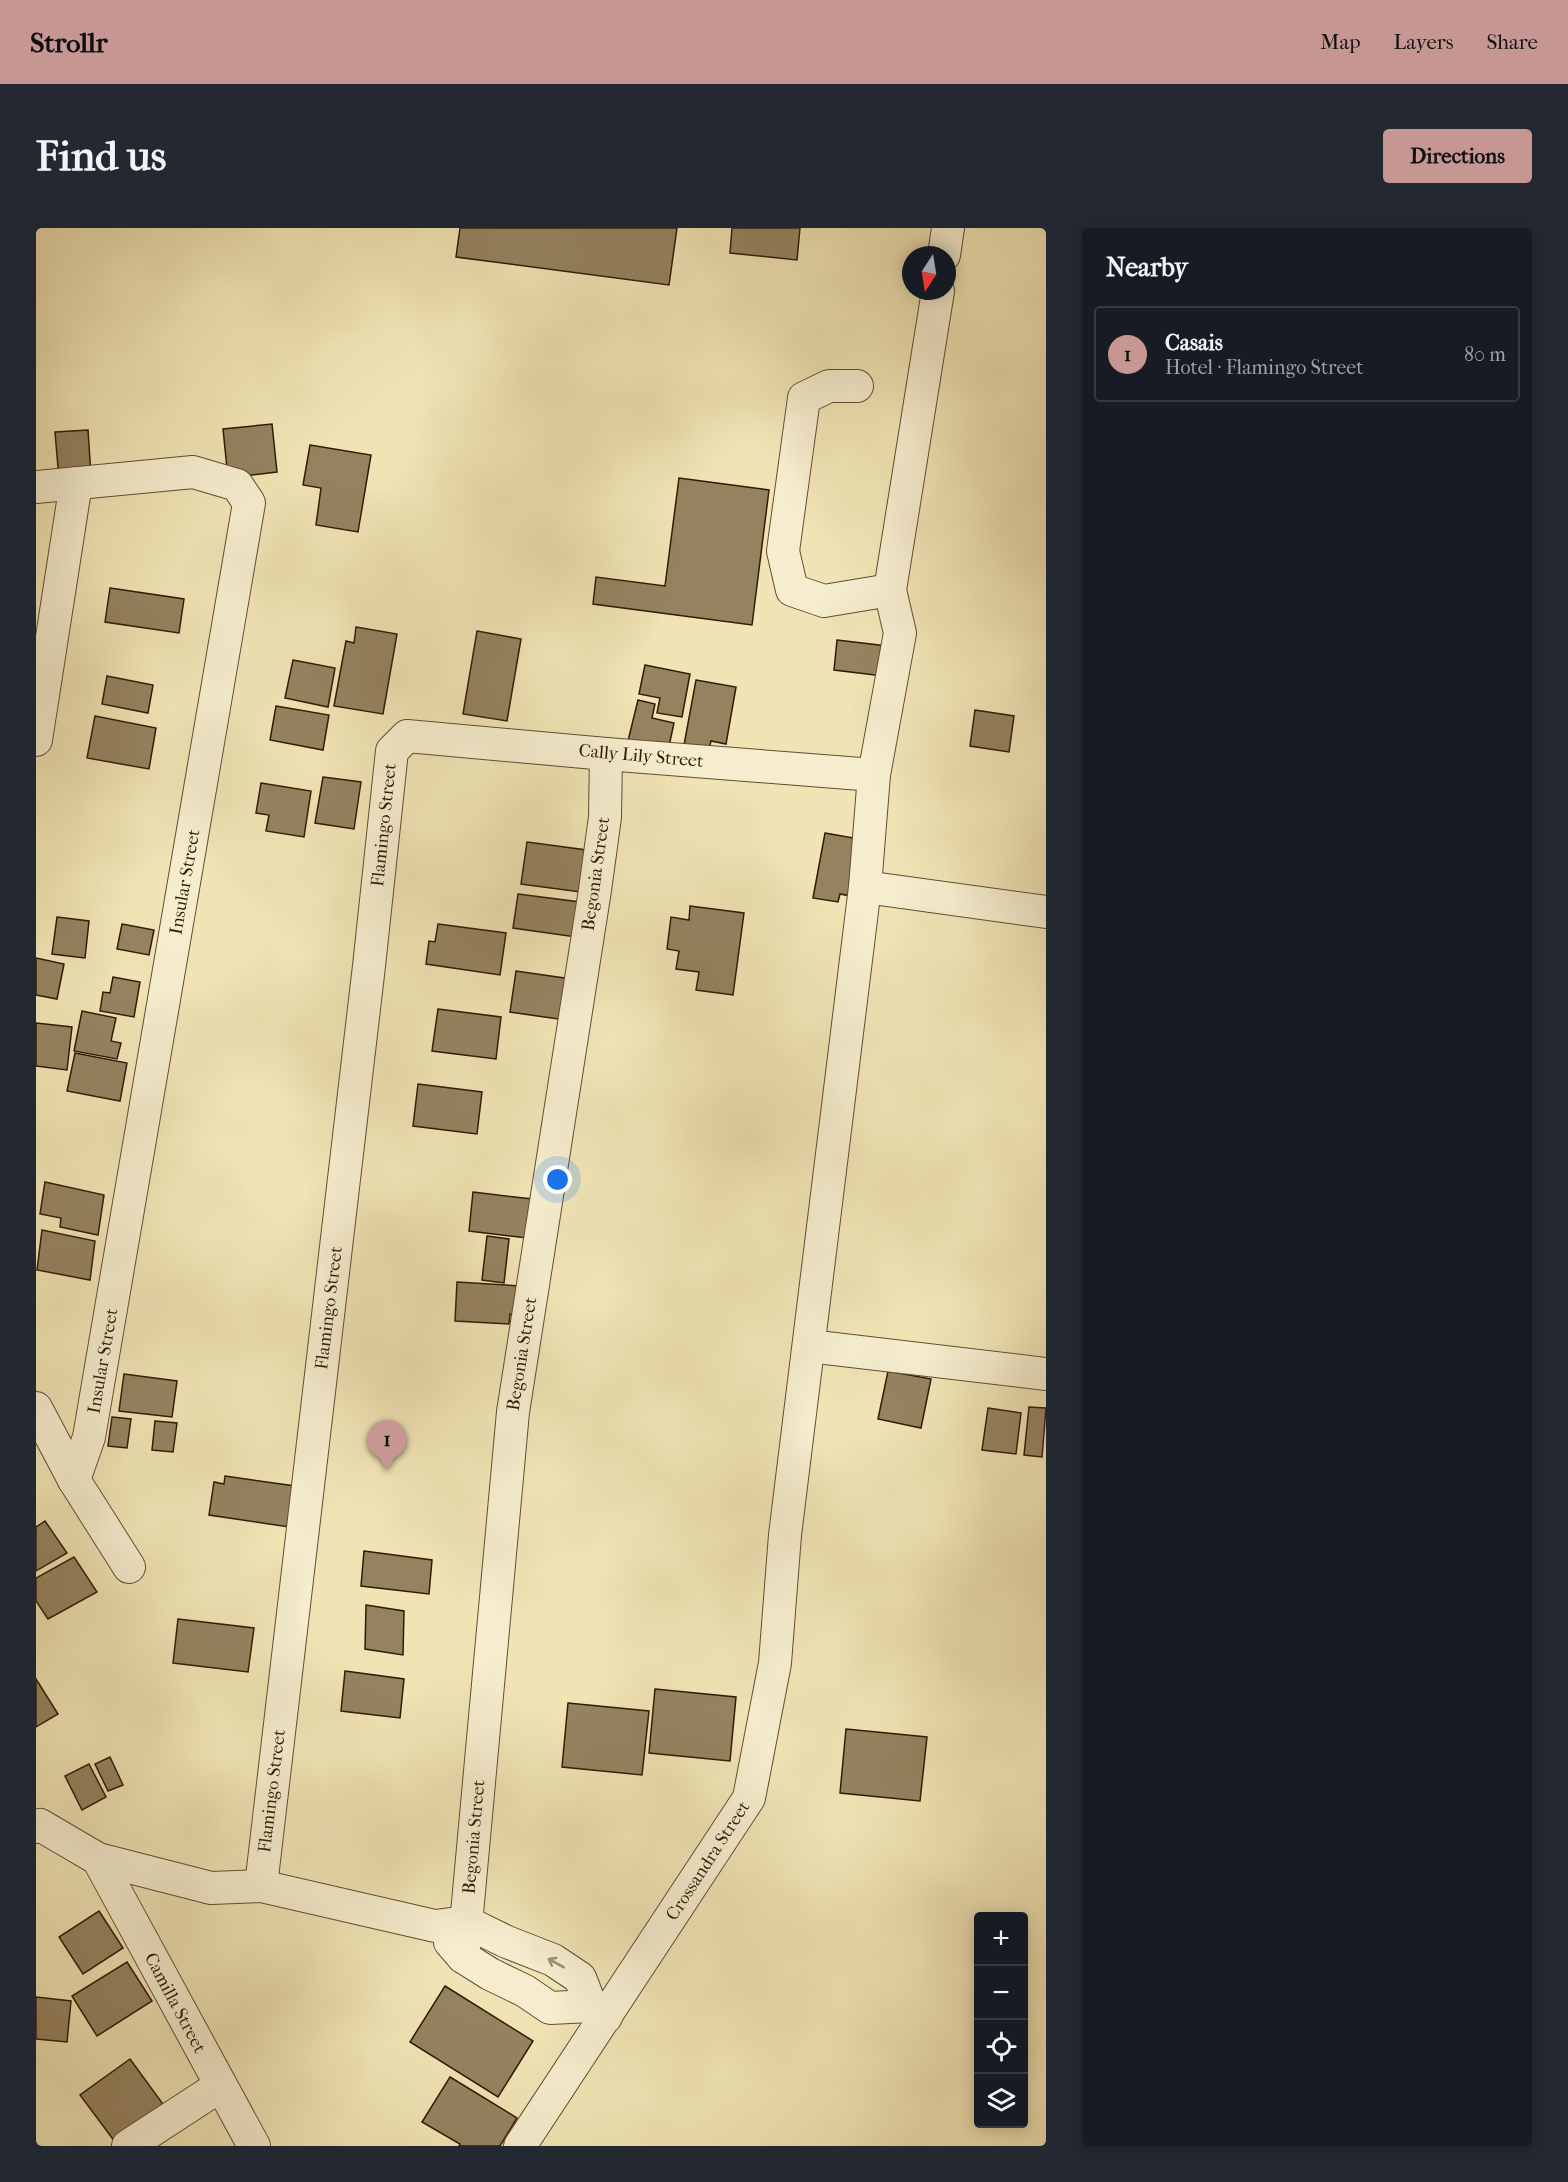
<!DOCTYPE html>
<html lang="en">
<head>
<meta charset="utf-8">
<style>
  :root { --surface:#171b24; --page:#242831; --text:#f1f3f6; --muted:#9ea1a6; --line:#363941; --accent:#c59692 }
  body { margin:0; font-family:"IM FELL French Canon",serif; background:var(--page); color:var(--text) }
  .controls { position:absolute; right:18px; bottom:18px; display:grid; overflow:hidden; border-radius:6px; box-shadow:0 3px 15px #0003 }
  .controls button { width:54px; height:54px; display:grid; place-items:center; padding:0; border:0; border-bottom:2px solid var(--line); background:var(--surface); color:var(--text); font:30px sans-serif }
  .compass { position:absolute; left:866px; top:18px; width:54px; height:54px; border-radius:50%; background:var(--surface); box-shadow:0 3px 15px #0003; rotate:192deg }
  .you { position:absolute; left:522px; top:952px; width:21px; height:21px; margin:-15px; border:4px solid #fff; border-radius:50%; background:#1a73e8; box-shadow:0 0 0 9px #1a73e833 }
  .badge { display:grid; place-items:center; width:39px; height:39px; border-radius:50%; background:var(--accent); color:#111; font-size:20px; font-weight:700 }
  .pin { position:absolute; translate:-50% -50px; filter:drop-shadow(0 2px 3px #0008) }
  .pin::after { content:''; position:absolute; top:32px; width:21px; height:18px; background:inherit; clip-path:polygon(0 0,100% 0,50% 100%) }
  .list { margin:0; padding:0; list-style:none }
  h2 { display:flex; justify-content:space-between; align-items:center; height:78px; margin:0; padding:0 24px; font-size:26px }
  h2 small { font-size:20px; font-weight:400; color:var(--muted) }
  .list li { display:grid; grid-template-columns:39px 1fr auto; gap:18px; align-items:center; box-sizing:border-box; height:96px; margin:0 12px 12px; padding:0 12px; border:2px solid var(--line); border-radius:6px }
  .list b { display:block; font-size:22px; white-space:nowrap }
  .list p { margin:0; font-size:20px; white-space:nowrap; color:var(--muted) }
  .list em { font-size:20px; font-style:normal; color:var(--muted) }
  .icon { flex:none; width:33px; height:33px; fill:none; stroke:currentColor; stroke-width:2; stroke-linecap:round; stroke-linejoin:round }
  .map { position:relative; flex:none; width:1010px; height:1918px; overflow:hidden; border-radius:6px }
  header { display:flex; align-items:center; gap:36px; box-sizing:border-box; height:84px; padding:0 30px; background:var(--accent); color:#111 }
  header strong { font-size:28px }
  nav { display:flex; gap:33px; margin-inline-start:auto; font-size:21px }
  .intro { display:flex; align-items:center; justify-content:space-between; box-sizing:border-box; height:144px; padding:0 36px }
  h1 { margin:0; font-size:42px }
  .button { padding:15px 27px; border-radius:6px; background:var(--accent); color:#111; font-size:21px; font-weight:700 }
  main { display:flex; gap:36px; padding:0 36px }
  aside { flex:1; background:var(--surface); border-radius:6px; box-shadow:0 3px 15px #0003 }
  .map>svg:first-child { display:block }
  .building { fill:#958360; stroke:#321a06; stroke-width:1.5 }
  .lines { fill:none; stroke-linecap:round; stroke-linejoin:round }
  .street-casing { stroke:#624c32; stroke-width:34 }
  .street { stroke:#f5edce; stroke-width:32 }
  .oneway { stroke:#9d8e74 }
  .labels { text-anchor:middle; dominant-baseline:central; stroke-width:4.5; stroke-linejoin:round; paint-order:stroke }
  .street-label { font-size:18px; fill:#321a06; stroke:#f5edce }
</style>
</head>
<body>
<header>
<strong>Strollr</strong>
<nav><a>Map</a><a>Layers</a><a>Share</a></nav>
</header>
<div class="intro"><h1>Find us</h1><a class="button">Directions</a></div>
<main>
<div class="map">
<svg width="1010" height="1918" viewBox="0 0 1010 1918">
  <rect width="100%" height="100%" fill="#f0e4b4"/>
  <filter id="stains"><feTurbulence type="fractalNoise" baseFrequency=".00333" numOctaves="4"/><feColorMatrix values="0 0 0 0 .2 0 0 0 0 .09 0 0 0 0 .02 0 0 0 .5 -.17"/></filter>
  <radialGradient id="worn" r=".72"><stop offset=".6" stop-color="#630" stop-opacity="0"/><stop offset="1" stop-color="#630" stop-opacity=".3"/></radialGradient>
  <g class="building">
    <path d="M424,0H641L633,57L420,29Z"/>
    <path d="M696,0H764L761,32L694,25Z"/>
    <path d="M236,196L241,244L192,250L187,201Z"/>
    <path d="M52,202L55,248L23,251L19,204Z"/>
    <path d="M274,217L335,227L322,304L280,297L285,260L267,257Z"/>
    <path d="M643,250L733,262L716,397L557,376L560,349L629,358Z"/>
    <path d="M74,360L148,371L143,405L69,394Z"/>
    <path d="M320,399L361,406L347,486L298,478L310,413L318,415Z"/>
    <path d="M441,403L485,411L471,493L427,486Z"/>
    <path d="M801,412L851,418L847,448L798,442Z"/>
    <path d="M257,432L299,440L292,479L249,470Z"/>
    <path d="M609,437L654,446L646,489L621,485L624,470L603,466Z"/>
    <path d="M71,448L117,457L112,485L66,476Z"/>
    <path d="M660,452L700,459L690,516L675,513L673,521L648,517Z"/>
    <path d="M602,472L619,476L616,490L638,495L631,527L591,517Z"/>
    <path d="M240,478L293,487L287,522L234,512Z"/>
    <path d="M939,482L978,488L973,524L934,518Z"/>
    <path d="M59,488L120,500L113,541L51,530Z"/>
    <path d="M287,549L325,554L318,601L279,595Z"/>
    <path d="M225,555L275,563L268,609L230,603L233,587L220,585Z"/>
    <path d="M789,605L829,612L819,669L804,666L802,674L777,670Z"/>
    <path d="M491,614L558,623L552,665L485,656Z"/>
    <path d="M482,666L544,674L540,709L477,700Z"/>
    <path d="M654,678L708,685L697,767L660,762L663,744L640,741L643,723L631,721L635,689L653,692Z"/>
    <path d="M21,689L53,693L49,730L16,726Z"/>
    <path d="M86,696L118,702L113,727L81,721Z"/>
    <path d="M402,696L470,705L464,747L390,736L393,713L399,714Z"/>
    <path d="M0,730L28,736L21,771L0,767Z"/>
    <path d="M480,743L542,752L536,793L474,784Z"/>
    <path d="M77,749L104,754L98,789L64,783L67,764L74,765Z"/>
    <path d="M402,781L465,789L460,831L396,823Z"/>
    <path d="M46,783L80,790L75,813L85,815L81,831L38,823Z"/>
    <path d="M0,795L36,799L31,842L0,838Z"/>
    <path d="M39,825L91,835L84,873L31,863Z"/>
    <path d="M382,856L446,864L441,906L377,898Z"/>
    <path d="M9,954L68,967L62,1007L24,999L25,990L4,986Z"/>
    <path d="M437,964L496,971L491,1010L433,1003Z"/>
    <path d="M6,1002L59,1013L54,1052L1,1042Z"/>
    <path d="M451,1008L473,1011L468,1055L446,1052Z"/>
    <path d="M421,1054L485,1058L483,1087L474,1086L473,1096L419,1093Z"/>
    <path d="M852,1143L895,1151L885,1200L842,1191Z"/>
    <path d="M88,1146L141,1153L136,1189L83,1183Z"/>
    <path d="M993,1179L1010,1180L1006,1229L988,1227Z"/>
    <path d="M952,1180L985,1185L980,1226L946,1222Z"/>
    <path d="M76,1189L95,1191L91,1220L72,1218Z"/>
    <path d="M119,1193L141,1195L137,1224L116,1222Z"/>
    <path d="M189,1248L259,1258L253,1299L173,1287L178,1254L188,1256Z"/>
    <path d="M9,1293L31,1325L0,1343V1299Z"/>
    <path d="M328,1323L396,1332L393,1366L325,1358Z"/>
    <path d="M38,1329L61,1364L12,1391L0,1373V1350Z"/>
    <path d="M330,1377L368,1383L367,1427L329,1421Z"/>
    <path d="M142,1391L218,1400L212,1444L137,1435Z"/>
    <path d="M309,1443L368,1451L364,1490L305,1483Z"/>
    <path d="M0,1451L22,1486L0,1499Z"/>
    <path d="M619,1461L700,1469L694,1533L613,1525Z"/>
    <path d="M532,1475L613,1483L606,1547L526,1539Z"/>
    <path d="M810,1501L891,1509L884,1573L804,1565Z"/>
    <path d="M74,1529L87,1557L72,1563L59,1536Z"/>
    <path d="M53,1536L70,1569L46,1582L29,1548Z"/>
    <path d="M63,1683L87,1720L47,1746L23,1709Z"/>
    <path d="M91,1734L116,1773L61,1808L36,1768Z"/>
    <path d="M409,1758L497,1813L462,1869L374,1814Z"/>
    <path d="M0,1769L35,1773L31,1814L0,1811Z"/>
    <path d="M94,1831L132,1883L82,1918L44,1867Z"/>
    <path d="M414,1849L481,1890L464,1918H423L424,1916L386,1894Z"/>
  </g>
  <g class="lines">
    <defs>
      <g id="street">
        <path d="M908,27L912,0"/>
        <path d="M821,158H793L768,170L747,323L756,362L788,373L854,362"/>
        <path d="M0,259L157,244L201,257L213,275L53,1209L38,1252"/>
        <path d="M0,512L40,255"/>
        <path d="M829,659L1010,684"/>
        <path d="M773,1118L1010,1146"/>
        <path d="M0,1180L38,1252L93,1339"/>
        <path d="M0,1599L4,1597L62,1631L175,1660L225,1658L399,1698L430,1694L471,1714L517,1732L544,1750L555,1778L570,1789"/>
        <path d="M62,1631L218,1918"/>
        <path d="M225,1658L333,738L356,523L371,508L570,526L838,547"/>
        <path d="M414,1714L427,1729L454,1746L489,1763L514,1780L555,1778"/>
        <path d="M427,1729L477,1184L559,662L569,589L570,526"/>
        <path d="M92,1918L184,1858"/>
        <path d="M484,1918L713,1570L739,1435L749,1307L829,659L838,547L864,405L854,362L902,63"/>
      </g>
    </defs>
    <use href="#street" class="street-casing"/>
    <use href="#street" class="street"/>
  </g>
  <defs><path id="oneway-shaft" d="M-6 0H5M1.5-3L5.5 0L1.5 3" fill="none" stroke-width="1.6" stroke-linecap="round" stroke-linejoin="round" transform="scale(1.5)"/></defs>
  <use class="oneway" href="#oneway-shaft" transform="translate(520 1735) rotate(-151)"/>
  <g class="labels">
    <g class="street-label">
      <text transform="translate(605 528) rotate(5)">Cally Lily Street</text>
      <text transform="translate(348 597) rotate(-84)">Flamingo Street</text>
      <text transform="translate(560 646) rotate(-82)">Begonia Street</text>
      <text transform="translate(149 654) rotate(-80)">Insular Street</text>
      <text transform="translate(293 1080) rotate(-83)">Flamingo Street</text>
      <text transform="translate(486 1126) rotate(-81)">Begonia Street</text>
      <text transform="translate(67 1133) rotate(-80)">Insular Street</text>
      <text transform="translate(236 1563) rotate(-83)">Flamingo Street</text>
      <text transform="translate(438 1609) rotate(-85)">Begonia Street</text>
      <text transform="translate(672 1633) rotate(-57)">Crossandra Street</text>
      <text transform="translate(139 1775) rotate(62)">Camilla Street</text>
    </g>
  </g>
  <rect width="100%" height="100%" filter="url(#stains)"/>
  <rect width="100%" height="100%" fill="url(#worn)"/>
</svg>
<div class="controls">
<button>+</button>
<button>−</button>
<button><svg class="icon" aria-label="locate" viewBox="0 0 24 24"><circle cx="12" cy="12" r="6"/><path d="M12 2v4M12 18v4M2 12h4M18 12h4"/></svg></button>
<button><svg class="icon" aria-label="layers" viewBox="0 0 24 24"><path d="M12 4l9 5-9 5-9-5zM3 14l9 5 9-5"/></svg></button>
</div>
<svg class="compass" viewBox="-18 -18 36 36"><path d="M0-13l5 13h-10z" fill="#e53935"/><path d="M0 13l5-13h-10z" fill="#9ea1a6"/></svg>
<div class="you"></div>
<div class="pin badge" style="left:351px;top:1242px">1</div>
</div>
<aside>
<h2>Nearby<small></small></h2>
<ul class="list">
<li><span class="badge">1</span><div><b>Casais</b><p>Hotel · Flamingo Street</p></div><em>80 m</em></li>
</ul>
</aside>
</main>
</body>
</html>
